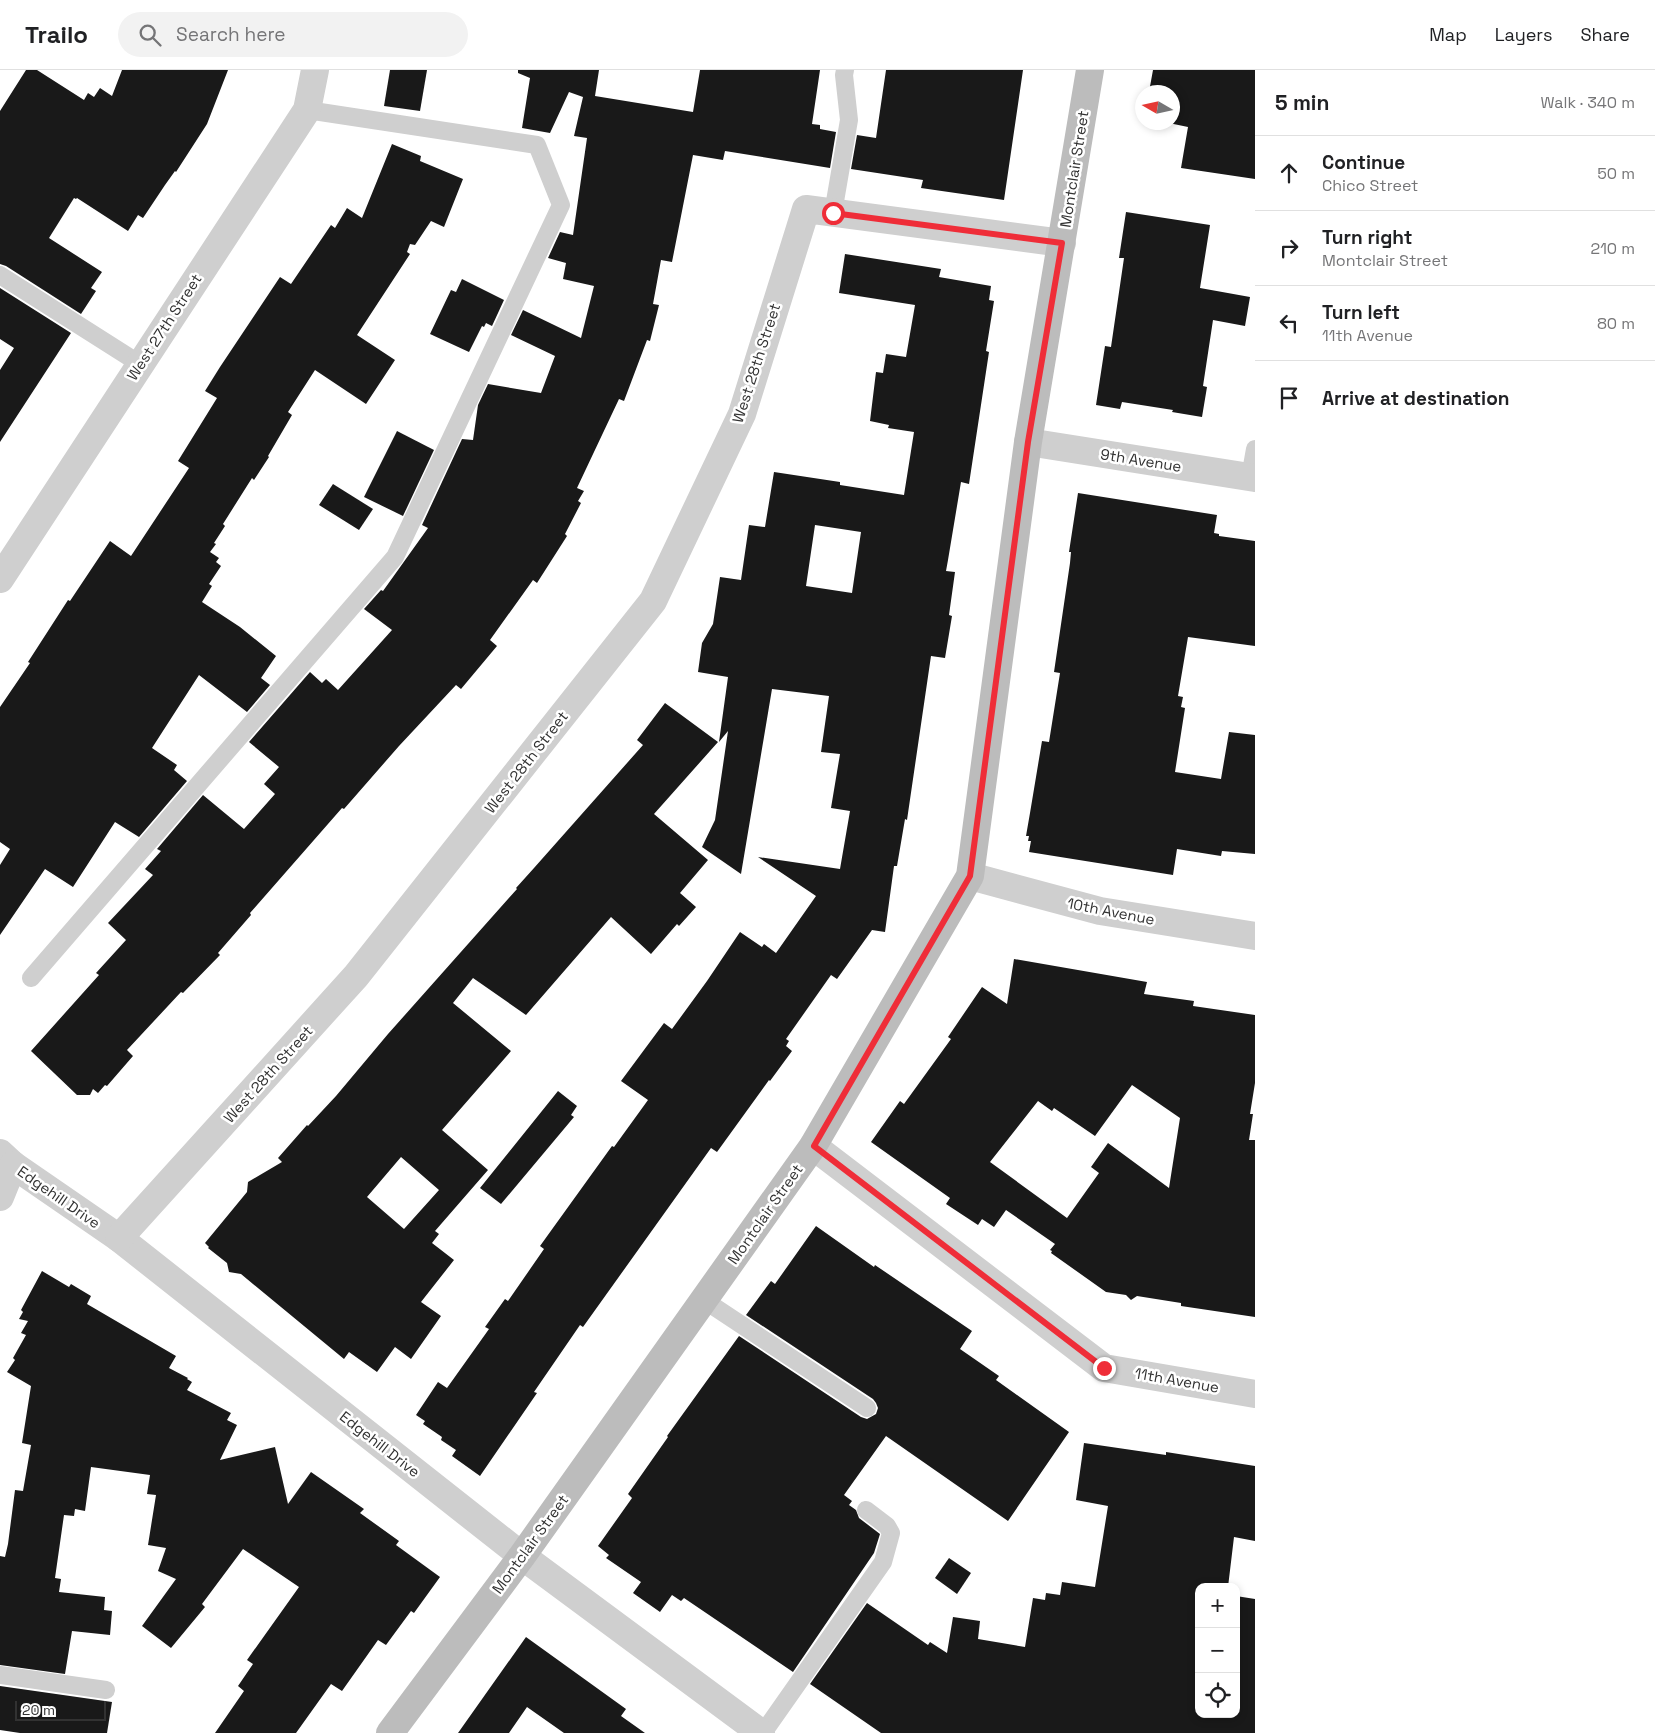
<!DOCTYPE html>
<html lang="en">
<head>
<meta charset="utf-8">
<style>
  :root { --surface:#fff; --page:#f2f2f2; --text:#202124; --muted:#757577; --line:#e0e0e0 }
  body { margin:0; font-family:"Space Grotesk",sans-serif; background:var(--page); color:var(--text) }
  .controls { position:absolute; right:15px; bottom:15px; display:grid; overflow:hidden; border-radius:10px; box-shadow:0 2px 8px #0003 }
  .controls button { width:45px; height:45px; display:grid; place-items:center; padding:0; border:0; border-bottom:1px solid var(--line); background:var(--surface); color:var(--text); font:25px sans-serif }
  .compass { position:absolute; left:1135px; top:15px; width:45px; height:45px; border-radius:50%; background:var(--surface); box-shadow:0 2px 8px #0003; rotate:279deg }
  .scale { position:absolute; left:15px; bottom:12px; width:91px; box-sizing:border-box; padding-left:5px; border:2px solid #323232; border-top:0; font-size:14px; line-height:18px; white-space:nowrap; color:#323232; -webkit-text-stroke:4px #fff; paint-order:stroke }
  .stop { position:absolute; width:15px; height:15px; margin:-11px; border:4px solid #ef2d38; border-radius:50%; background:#fff }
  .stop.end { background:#ef2d38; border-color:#fff; box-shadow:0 1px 5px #0008 }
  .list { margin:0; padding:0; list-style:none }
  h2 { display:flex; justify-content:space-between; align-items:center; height:65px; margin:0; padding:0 20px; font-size:21px }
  h2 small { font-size:16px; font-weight:400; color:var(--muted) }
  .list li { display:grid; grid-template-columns:32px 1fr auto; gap:15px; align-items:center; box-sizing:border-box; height:75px; padding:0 20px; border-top:1px solid var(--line) }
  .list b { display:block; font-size:19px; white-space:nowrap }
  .list p { margin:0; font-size:16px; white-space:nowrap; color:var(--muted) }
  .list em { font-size:16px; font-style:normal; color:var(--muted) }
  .icon { flex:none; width:28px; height:28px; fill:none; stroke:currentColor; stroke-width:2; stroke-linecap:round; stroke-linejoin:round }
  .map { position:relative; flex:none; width:1255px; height:1663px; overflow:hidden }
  header { display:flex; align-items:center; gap:30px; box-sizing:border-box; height:70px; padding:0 25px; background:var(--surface); border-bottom:1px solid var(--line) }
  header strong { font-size:24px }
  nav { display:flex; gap:28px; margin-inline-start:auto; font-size:18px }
  .search { width:350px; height:45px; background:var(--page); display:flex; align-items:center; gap:12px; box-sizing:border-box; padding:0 18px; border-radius:28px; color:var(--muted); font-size:19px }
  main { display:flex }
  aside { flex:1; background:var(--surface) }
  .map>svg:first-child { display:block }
  .building { fill:#191919; fill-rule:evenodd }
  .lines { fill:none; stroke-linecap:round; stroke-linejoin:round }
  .lane { stroke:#cfcfcf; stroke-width:18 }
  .street { stroke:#cfcfcf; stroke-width:28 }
  .secondary { stroke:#bcbcbc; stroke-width:28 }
  .route { stroke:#ef2d38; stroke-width:6 }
  .labels { text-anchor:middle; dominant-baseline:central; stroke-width:5; stroke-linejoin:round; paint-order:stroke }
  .street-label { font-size:15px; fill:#323232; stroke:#fff }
</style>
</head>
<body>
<header>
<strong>Trailo</strong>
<div class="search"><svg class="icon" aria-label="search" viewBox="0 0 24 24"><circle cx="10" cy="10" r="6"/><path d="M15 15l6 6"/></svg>Search here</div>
<nav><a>Map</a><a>Layers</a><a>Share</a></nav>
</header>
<main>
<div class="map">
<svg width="1255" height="1663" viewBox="0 0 1255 1663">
  <rect width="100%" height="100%" fill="#fff"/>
  <g class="building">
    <path d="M26,0H37L84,30L88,23L94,27L100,18L112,26L122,0H228L207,54L176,102L175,101L165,115L143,148L138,145L128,161L77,128L76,129L74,128L49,168L102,202L91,218L96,221L81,244L6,196L0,194V41Z"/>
    <path d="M390,0H427L420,41L384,36Z"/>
    <path d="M518,0H599L595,26L693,42L700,0H820L812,54L820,55V59L836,62L830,98L725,81L723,90L693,85L672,192L661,190L653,234L659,235L650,271L647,270L624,331L619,329L577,418L584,421L578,431L581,433L565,464L567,466L537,513L533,510L490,570L497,576L461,619L456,615L399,676L344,739L342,738L250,843L251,845L218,883L220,885L183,923L181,922L127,980L133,986L107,1016L105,1015L98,1023L93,1019L90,1025H77L31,981L99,905L96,903L126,870L108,853L153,805L145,799L161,781L157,779L203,725L244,759L275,724L264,714L279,697L249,672L310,602L322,613L326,609L338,620L392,560L364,539L381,520L383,521L428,458L422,455L462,369L473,370L478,335L488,314L541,323L555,286L511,265L523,240L581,268L594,216L563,209L566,193L548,188L560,162L573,165L587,68L574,66L583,27L569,22L550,63L522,58L530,8L518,3Z"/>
    <path d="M886,0H1023L1004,130L921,118L923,110L851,99L857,65L876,68Z"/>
    <path d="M1153,0H1255V109L1181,98L1188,57L1164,52H1172V22H1149Z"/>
    <path d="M392,74L421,86L420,91L463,109L444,157L431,151L415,175L410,174L407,182L410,184L357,265L395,290L366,334L315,300L288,342L292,345L268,386L269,387L254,410L252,408L223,454L225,456L214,473L216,474L210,482L219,488L216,492L221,496L209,514L212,516L202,532L240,557L276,586L261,608L270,615L247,642L199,605L152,678L177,695L174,700L187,711L139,767L115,752L73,817L45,799L0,865V795L10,779L0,772V637L30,593L28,592L68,530L70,531L110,471L131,486L189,398L178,391L217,328L205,321L220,297L280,207L291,214L331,155L335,158L347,138L362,148Z"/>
    <path d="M1126,142L1210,155L1200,218L1250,227L1245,256L1213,250L1203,316L1207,317L1202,347L1172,342L1173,340L1122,332L1120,339L1096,335L1105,276L1111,277L1124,188H1119Z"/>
    <path d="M845,184L941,199L939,207L991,216L989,230L994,231L986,281L989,282L969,414L961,412L948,490L946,501L955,502L949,545L952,546L945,588L931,586L907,750L905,749L897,796H894L885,862L872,860L837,909L831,905L786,969L789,971L786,976L792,981L770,1011L769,1010L717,1082L711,1078L583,1257L580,1255L534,1322L537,1323L480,1406L452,1386L456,1380L441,1370L442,1367L423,1354L425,1351L416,1345L438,1312L447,1318L489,1259L485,1257L505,1229L508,1231L544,1179L540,1176L612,1076L614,1077L648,1030L621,1011L664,953L672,959L707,911L740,862L762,877L764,874L776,883L816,826L758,787L840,799L850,741L831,738L840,684L821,682L829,626L772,619L741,804L702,777L715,750L728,661L719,672L728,607L698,602L702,573L713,554L720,507L741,510L749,455L765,457L774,402L840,412V415L904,425L914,362L888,358L889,355L870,351L876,302L883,303L886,284L906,287L915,235L839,223ZM815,455L861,462L852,523L806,516Z"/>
    <path d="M462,209L504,230L492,256L486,253L484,257L482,256L469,282L430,264L451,220L456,222Z"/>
    <path d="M0,218L71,263L0,372V300L14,278L0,269Z"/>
    <path d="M397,361L434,380L403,446L364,427Z"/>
    <path d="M333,414L373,439L359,460L319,435Z"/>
    <path d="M1078,423L1217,445L1214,463L1219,464V466L1255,471V576L1188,567L1178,626L1183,627L1181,637L1185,638L1175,702L1221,709L1229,662L1255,665V784L1222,781L1221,786L1177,779L1173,805L1029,782L1031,771H1028L1029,766H1026L1030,743L1042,671L1049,672L1060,603L1054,602L1070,493L1071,482H1069Z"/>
    <path d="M665,633L718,672L654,744L708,790L680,823L696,837L679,856L677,854L651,884L611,847L526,945L473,908L453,933L511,981L442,1060L488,1100L435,1161L439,1164L432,1173L454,1190L421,1232L441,1246L411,1289L395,1277L377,1302L349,1282L344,1289L241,1204L229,1202L227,1193L208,1178L209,1177L205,1173L247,1122L248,1112L282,1092L278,1088L307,1055L308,1056L336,1026L388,964L517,819L516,818L534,798L643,675L637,670ZM401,1087L439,1120L404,1159L367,1127Z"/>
    <path d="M1014,889L1147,912L1144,924L1194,931L1193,936L1255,945V1013L1250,1044H1253L1249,1070H1255V1247L1181,1236V1233L1137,1226L1131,1230L1126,1225L1106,1222L1051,1183L1052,1181L1050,1180L1055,1174L1006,1140L994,1157L982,1149L978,1155L946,1134L950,1128L871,1072L900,1031L904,1034L951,969L948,967L982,917L1007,934ZM1132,1015L1180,1048L1169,1118L1108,1073L1091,1097L1099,1103L1067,1148L990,1092L1038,1031L1052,1041L1054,1038L1095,1066Z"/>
    <path d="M558,1021L577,1036L571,1045L574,1047L501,1134L480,1118Z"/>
    <path d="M816,1156L874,1197L875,1195L972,1261L960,1279L999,1306L996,1310L1069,1362L1008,1451L886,1366L844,1425L852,1431L849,1435L856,1440L859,1448L880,1464L874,1483L793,1602L684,1528L681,1531L672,1525L660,1542L633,1523L641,1512L606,1488L609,1485L598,1476L632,1428L628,1424L668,1367L667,1366L739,1266L861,1347L867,1349L876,1344L878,1338L876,1333L873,1329L746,1245L771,1211L775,1214Z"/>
    <path d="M42,1201L69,1217L71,1214L91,1226L87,1234L176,1286L169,1298L188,1308L187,1309L192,1312L187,1320L231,1343L227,1350L237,1355L220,1390L275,1377L288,1434L311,1402L364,1439L360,1443L399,1471L396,1475L440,1507L414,1543L411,1541L386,1575L378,1570L342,1621L331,1614L296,1663H215L244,1621L238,1616L253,1594L247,1590L299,1517L243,1479L202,1534L205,1537L171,1578L142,1556L176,1509L158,1501L166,1478L148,1475L156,1425L147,1424L150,1405L91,1397L85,1441L75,1439L74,1446L64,1445L55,1508L61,1509L59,1522L105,1527L104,1540L112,1541L110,1565L72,1561L65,1604L0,1595V1486L5,1487L8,1474L15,1420L23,1421L31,1375L22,1373L31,1316L7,1302L15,1290L13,1288L26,1265L21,1263L28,1251L19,1249L23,1242L21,1240Z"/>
    <path d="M1084,1373L1166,1385V1382L1255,1396V1471L1234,1467L1228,1517H1199V1644H1236V1526L1255,1529V1663H881L810,1614L867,1533L928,1575L930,1572L947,1583L953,1547L980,1551L978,1569L1025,1577L1033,1528L1045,1530L1046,1523L1060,1525L1062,1512L1095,1517L1108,1436L1076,1430Z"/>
    <path d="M949,1488L971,1503L957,1524L935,1508Z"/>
    <path d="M526,1567L626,1639L621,1646L645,1663H564L527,1637L509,1663H458Z"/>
    <path d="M0,1616L112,1632L107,1663H20L0,1660Z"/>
  </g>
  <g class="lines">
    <g class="lane">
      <path d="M833,143L849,50L844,5L845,0"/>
      <path d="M0,205L140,294"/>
      <path d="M1250,407L1255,379"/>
      <path d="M31,908L395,487L561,135L537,75L307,40"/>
      <path d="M704,1230L867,1338"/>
      <path d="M0,1605L106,1620"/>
      <path d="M763,1663L883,1492L891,1463L887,1456L866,1440"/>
    </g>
    <g class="street">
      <path d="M1028,372L1255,408"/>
      <path d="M0,509L307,40L315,0"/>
      <path d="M970,806L1100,841L1255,866"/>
      <path d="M813,1076L1104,1298L1255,1324"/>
      <path d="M0,1083L13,1095L119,1168L522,1486L761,1663"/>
      <path d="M0,1127L13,1095"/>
      <path d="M119,1168L356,906L653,531L742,344L806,139L1062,173"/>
    </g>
    <path class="secondary" d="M390,1663L522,1486L813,1076L970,806L1028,372L1090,0"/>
  </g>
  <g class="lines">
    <path class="route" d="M833,143L1062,173L1028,372L970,806L814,1076L1104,1298"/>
  </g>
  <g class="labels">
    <g class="street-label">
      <text transform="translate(1074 99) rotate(-81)">Montclair Street</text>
      <text transform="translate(164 257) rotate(-57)">West 27th Street</text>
      <text transform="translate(756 293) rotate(-72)">West 28th Street</text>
      <text transform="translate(1141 390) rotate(9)">9th Avenue</text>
      <text transform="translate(526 692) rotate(-52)">West 28th Street</text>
      <text transform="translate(1111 841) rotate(11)">10th Avenue</text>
      <text transform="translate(268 1004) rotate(-48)">West 28th Street</text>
      <text transform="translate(59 1127) rotate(35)">Edgehill Drive</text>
      <text transform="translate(765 1144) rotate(-55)">Montclair Street</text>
      <text transform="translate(1177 1310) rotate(10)">11th Avenue</text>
      <text transform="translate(380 1374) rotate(38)">Edgehill Drive</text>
      <text transform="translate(530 1474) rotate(-54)">Montclair Street</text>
    </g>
  </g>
</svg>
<div class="controls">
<button>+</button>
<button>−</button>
<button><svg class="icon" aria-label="locate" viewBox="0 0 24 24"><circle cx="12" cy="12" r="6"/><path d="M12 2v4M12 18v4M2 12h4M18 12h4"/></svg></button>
</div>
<svg class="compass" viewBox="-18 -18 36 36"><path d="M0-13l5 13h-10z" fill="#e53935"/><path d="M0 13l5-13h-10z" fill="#757577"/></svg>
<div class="scale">20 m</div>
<div class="stop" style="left:833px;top:143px"></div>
<div class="stop end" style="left:1104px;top:1298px"></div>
</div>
<aside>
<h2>5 min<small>Walk · 340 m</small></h2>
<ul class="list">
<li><svg class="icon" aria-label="ahead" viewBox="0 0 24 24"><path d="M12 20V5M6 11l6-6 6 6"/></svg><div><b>Continue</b><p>Chico Street</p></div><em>50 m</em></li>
<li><svg class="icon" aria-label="right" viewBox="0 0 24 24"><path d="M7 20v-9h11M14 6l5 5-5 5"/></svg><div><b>Turn right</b><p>Montclair Street</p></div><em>210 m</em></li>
<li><svg class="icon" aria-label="left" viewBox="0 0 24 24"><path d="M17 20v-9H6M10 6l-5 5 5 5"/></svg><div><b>Turn left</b><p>11th Avenue</p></div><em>80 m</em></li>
<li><svg class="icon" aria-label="arrive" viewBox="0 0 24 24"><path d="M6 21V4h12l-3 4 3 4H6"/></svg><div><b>Arrive at destination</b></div></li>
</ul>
</aside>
</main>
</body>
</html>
